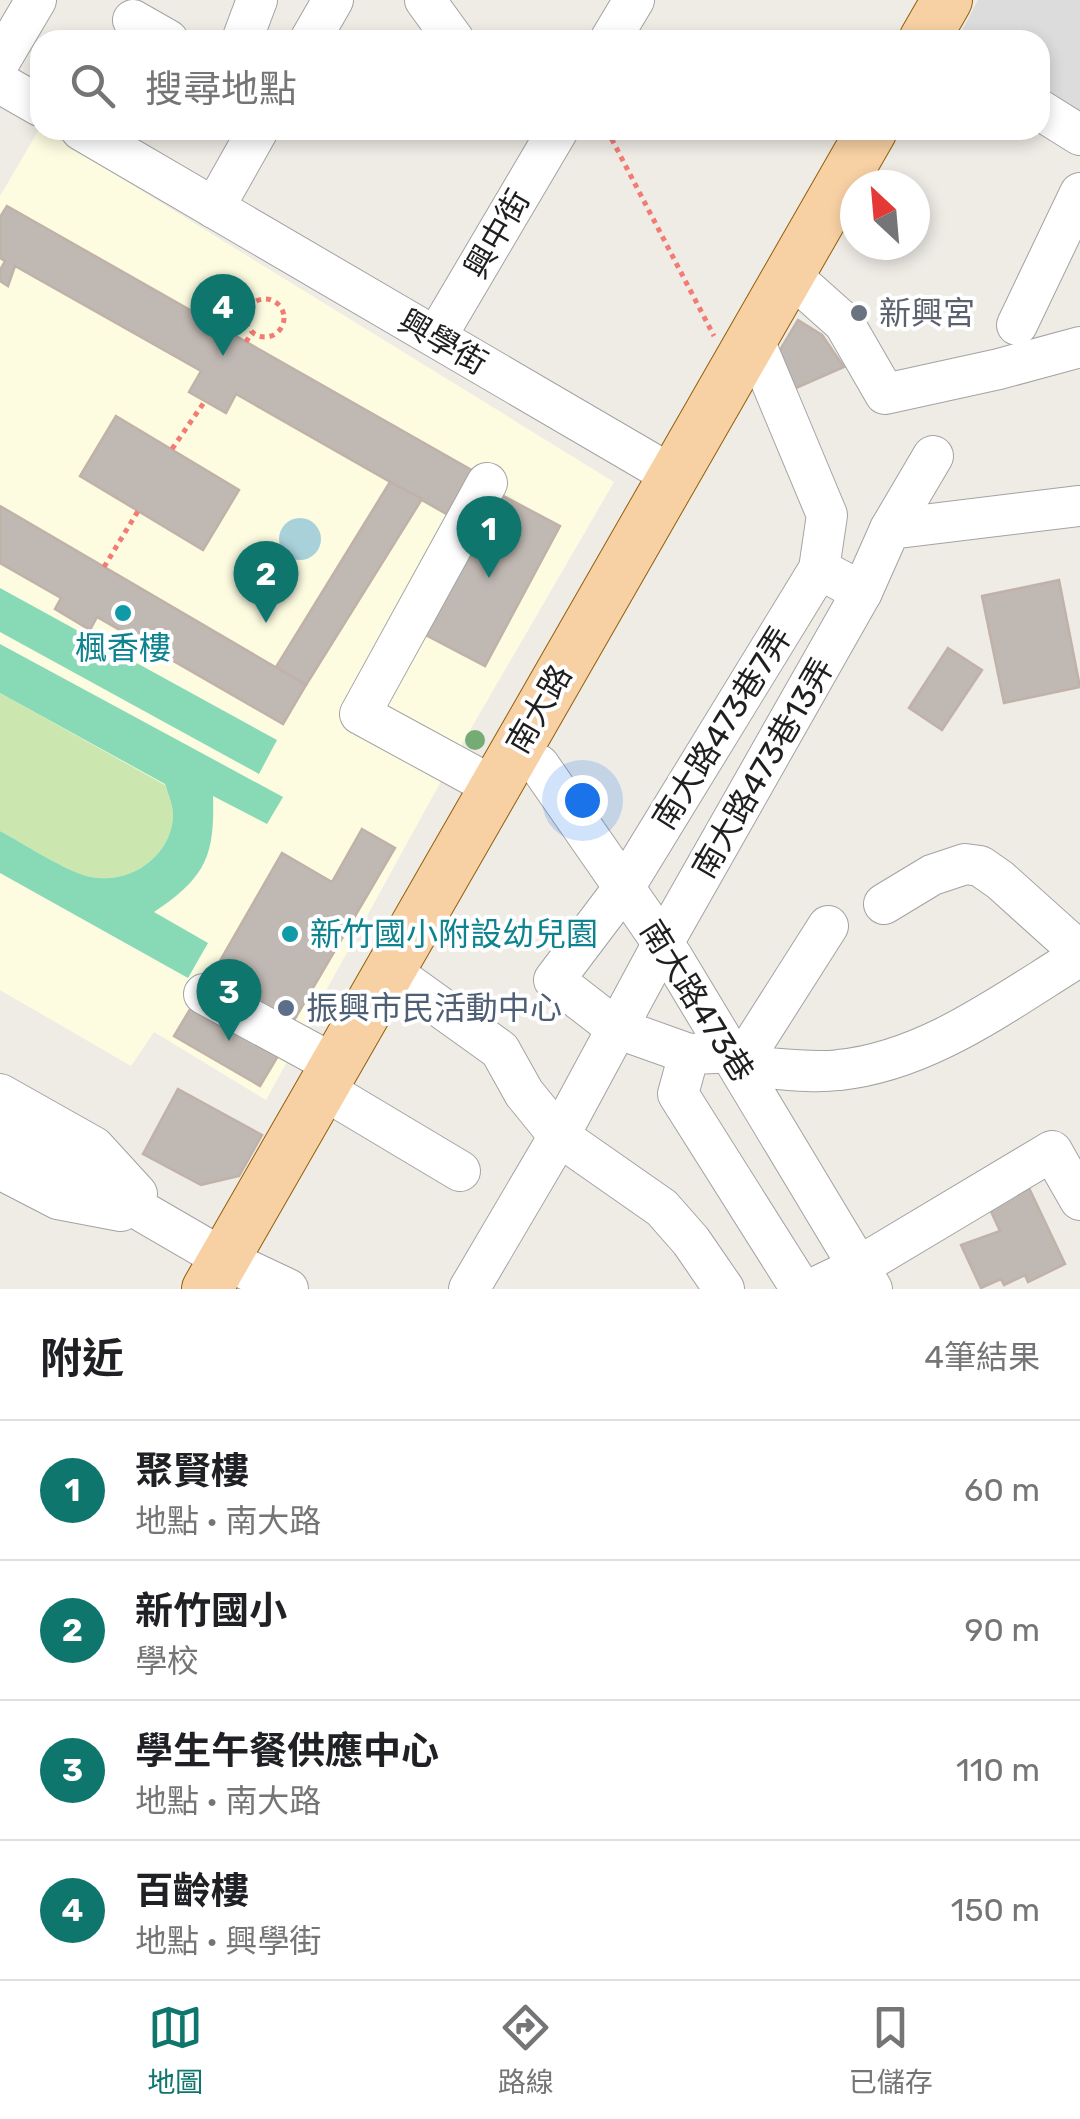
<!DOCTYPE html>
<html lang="zh-TW">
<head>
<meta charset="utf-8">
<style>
  :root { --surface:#fff; --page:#f2f2f2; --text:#202124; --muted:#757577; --line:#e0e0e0; --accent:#0f766e }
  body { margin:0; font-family:Rubik,"Noto Sans TC",sans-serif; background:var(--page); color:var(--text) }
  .compass { position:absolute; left:840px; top:170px; width:90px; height:90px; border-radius:50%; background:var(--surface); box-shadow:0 5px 15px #0003; rotate:334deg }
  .you { position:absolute; left:582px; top:800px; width:35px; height:35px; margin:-25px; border:8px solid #fff; border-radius:50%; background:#1a73e8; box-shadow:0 0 0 15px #1a73e833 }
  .badge { display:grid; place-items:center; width:65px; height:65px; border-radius:50%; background:var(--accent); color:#fff; font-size:32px; font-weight:700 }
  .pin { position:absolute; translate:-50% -82px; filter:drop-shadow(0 2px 5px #0008) }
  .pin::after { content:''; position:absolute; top:52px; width:35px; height:30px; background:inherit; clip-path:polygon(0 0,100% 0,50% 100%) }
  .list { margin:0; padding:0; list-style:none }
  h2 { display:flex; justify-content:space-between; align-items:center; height:130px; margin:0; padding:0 40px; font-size:42px }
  h2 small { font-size:32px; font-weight:400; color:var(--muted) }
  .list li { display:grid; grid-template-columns:65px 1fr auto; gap:30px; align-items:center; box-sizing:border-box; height:140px; padding:0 40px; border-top:2px solid var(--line) }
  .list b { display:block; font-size:38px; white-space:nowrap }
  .list p { margin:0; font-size:32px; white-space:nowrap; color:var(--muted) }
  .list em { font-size:32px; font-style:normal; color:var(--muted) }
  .icon { flex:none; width:55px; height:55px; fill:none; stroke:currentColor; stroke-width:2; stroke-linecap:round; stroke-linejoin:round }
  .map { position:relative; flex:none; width:1080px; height:1289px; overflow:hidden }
  .search { position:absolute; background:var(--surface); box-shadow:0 5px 15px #0003; left:30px; right:30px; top:30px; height:110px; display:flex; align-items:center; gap:25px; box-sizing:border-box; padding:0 35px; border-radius:30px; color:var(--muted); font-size:38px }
  .sheet { height:690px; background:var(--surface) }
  nav { display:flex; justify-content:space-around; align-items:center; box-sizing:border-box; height:140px; border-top:2px solid var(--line); background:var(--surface); font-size:28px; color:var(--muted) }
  nav a { display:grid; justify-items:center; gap:5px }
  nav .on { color:var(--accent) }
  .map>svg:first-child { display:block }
  .residential { fill:#dddcdc }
  .education { fill:#fdfce1 }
  .grass { fill:#cce6af }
  .pitch { fill:#88dab7 }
  .water { fill:#a9d1da }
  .building { fill:#c0b8b2; stroke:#c0b2a9; stroke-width:2.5 }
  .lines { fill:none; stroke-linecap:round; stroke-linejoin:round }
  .minor-casing { stroke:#a3a3a3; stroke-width:42 }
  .major-casing { stroke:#925f08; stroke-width:52 }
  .path { stroke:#f27c74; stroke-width:5; stroke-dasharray:5 5; stroke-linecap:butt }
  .minor { stroke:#fff; stroke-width:40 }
  .major { stroke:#f7d0a3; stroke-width:50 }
  .tree { fill:#75ac74 }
  .worship-dot { fill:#6b7280; stroke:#fff; stroke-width:4 }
  .culture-dot { fill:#0f9aa8; stroke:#fff; stroke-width:4 }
  .service-dot { fill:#5c6f8a; stroke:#fff; stroke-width:4 }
  .labels { text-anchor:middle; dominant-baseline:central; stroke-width:8; stroke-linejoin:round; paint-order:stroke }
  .street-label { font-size:32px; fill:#1f1f1f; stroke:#fff }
  .worship-label { font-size:32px; fill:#5b616d; stroke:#fff; text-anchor:start }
  .culture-label { font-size:32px; fill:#0d838f; stroke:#fff }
  .service-label { font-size:32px; fill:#4e5e75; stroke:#fff; text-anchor:start }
</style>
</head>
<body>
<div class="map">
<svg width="1080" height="1289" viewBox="0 0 1080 1289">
  <rect width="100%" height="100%" fill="#efece6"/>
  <path class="residential" d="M978,0H1080V117L1040,93V40H957Z"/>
  <path class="education" d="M40,128L614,482L451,763L266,1100L154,1032L131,1066L0,990V196Z"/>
  <path class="grass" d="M0,693L165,785C168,794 173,805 173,815C172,856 130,885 91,877C68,873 23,843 0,831Z"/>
  <g class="pitch">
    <path d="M0,588L277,740L259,774L0,632Z"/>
    <path d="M0,644L283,797L267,824L213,796C215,857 205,878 154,912L208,943L188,978L0,873V831C23,843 68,873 91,877C130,885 172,856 173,815C173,805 168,794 165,784L0,693Z"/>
  </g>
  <circle class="water" cx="300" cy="539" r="21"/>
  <g class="building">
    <path d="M7,206L475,472L450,516L236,394L226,413L189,392L201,371L15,266L8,286L0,281V270L5,261L0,258V217Z"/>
    <path d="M798,320L822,335L844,367L794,389L777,355Z"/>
    <path d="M116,416L239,490L203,550L80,476Z"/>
    <path d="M390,482L422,499L306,685L276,667Z"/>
    <path d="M492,490L560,526L485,666L418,631Z"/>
    <path d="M0,506L306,685L283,724L97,617L90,630L55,609L61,598L0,563Z"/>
    <path d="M1059,580L1080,687L1004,703L982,596Z"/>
    <path d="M948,648L982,670L942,730L909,708Z"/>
    <path d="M362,829L395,848L286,1034L205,987L282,853L332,882Z"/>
    <path d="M198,996L284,1046L260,1086L174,1036Z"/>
    <path d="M178,1089L262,1135L239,1176L201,1185L143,1154Z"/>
    <path d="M1029,1188L1065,1264L1028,1282L1025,1275L1004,1285L1001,1279L981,1288L961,1245L1000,1231L989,1207Z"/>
  </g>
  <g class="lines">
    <defs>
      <g id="minor">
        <path d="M425,0L454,40"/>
        <path d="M133,20L168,40"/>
        <path d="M242,40L257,0"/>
        <path d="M310,40L333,0"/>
        <path d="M610,40L634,0"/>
        <path d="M0,61L36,0"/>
        <path d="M0,83L40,106"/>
        <path d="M1040,110L1080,135"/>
        <path d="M81,130L673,476"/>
        <path d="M214,208L258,130"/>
        <path d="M789,274L844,323L885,394L999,369L1080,347"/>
        <path d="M1017,325L1080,193"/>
        <path d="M436,337L558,130"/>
        <path d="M753,338L827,515L819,569L862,592L890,529L1078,506"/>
        <path d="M487,483L360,714L494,787"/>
        <path d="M890,529L933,456"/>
        <path d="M515,752L539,765L673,958L872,1289"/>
        <path d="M884,904L932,875L965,864L980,866L1000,880L1080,952"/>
        <path d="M828,926L739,1066C771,1067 807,1074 839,1070C928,1061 1005,1002 1080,956"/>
        <path d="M390,971L500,1050L524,1093L559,1136L662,1208L691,1241L724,1289"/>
        <path d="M204,994L335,1065"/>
        <path d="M716,1053L689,1054L678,1094L801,1289"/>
        <path d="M689,1054L616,1028L554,980L625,886L819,569"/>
        <path d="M321,1088L460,1171"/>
        <path d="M0,1094L94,1147L137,1194"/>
        <path d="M0,1129L224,1259L288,1289"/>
        <path d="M0,1169L58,1199L121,1211"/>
        <path d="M469,1289L559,1136L663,943L862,592"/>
        <path d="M812,1289L858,1267L1052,1151L1080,1200"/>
      </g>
      <g id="major">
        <path d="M924,40L947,0"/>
        <path d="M207,1289L872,130"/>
      </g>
    </defs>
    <use href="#minor" class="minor-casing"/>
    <use href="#major" class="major-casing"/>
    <g class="path">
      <path d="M607,130L714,336"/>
      <circle cx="265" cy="318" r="19"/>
      <path d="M246,342L252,332"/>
      <path d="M172,449L205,401"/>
      <path d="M104,567L138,511"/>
    </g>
    <use href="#minor" class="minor"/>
    <use href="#major" class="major"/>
  </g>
  <circle class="tree" cx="475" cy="740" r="10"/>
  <circle class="worship-dot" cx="859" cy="313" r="10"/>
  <g class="culture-dot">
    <circle cx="123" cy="613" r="10"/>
    <circle cx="290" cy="934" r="10"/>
  </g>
  <circle class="service-dot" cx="286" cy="1008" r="10"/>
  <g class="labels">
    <g class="street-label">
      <text transform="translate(497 234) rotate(-60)">興中街</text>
      <text transform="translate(443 342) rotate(30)">興學街</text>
      <text transform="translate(539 709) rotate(-60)">南大路</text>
      <text transform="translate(722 728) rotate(-58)">南大路473巷7弄</text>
      <text transform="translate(763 768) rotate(-60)">南大路473巷13弄</text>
      <text transform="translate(697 1001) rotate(58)">南大路473巷</text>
    </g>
    <g class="worship-label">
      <text x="879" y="313">新興宮</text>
    </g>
    <g class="culture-label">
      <text x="123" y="648">楓香樓</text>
      <text x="310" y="934" text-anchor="start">新竹國小附設幼兒園</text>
    </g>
    <g class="service-label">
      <text x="306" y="1008">振興市民活動中心</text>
    </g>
  </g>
</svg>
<svg class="compass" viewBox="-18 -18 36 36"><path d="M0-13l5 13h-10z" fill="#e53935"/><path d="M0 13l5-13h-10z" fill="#757577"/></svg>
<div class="you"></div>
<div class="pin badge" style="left:489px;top:578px">1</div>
<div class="pin badge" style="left:266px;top:623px">2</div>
<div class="pin badge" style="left:229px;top:1041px">3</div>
<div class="pin badge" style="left:223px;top:356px">4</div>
<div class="search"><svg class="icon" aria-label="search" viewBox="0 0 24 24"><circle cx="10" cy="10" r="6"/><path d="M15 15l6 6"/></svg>搜尋地點</div>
</div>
<section class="sheet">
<h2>附近<small>4筆結果</small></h2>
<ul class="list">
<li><span class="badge">1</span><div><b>聚賢樓</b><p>地點 · 南大路</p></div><em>60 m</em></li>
<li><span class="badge">2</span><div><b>新竹國小</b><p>學校</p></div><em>90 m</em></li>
<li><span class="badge">3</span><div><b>學生午餐供應中心</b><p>地點 · 南大路</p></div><em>110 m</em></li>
<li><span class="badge">4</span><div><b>百齡樓</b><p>地點 · 興學街</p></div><em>150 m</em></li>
</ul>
</section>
<nav>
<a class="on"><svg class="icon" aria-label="map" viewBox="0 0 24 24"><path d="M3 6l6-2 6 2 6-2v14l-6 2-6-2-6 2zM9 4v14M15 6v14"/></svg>地圖</a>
<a><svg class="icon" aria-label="directions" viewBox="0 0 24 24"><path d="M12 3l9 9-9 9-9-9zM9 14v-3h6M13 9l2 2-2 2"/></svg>路線</a>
<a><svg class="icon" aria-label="saved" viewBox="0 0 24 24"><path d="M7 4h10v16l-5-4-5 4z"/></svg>已儲存</a>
</nav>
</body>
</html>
